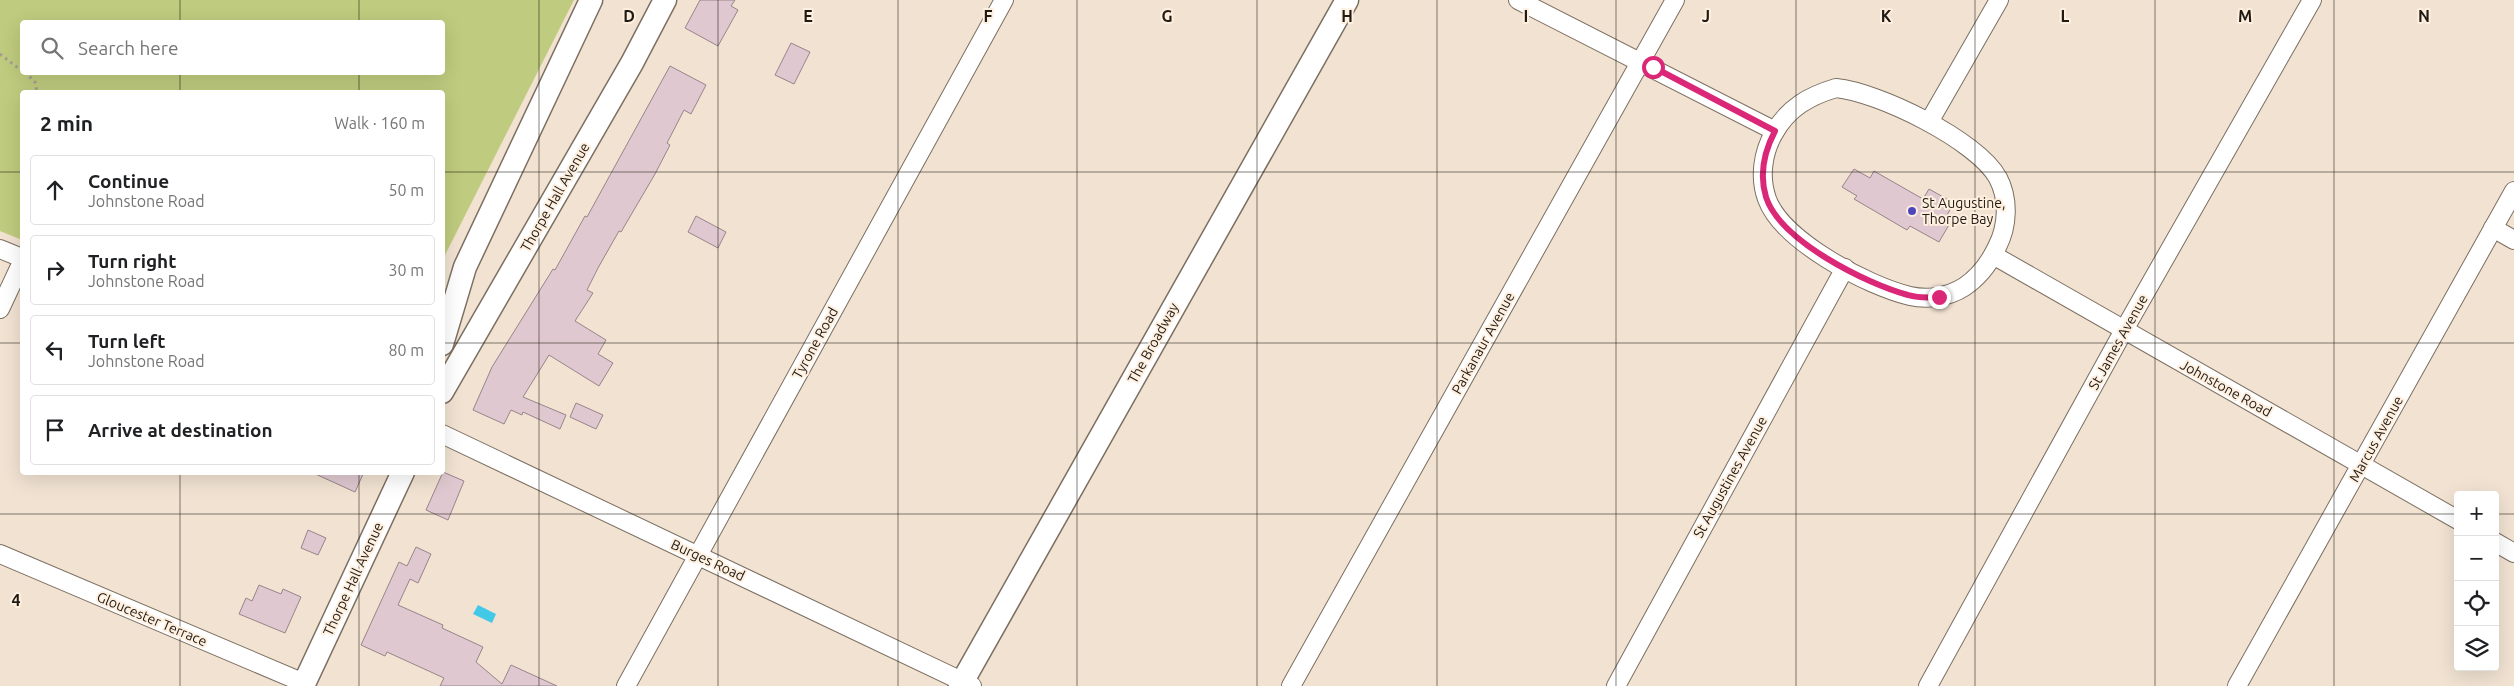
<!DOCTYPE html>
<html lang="en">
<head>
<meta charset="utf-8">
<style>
  :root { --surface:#fff; --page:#f2f2f2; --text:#202124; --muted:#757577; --line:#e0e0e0 }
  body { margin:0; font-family:Ubuntu,sans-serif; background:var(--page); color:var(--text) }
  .controls { position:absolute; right:15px; bottom:15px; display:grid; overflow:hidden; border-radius:5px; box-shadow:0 5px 20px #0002 }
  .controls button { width:45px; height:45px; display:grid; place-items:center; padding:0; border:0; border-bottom:1px solid var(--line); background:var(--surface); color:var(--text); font:25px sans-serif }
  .stop { position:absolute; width:15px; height:15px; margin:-11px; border:4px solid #db2777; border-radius:50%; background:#fff }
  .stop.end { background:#db2777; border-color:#fff; box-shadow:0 1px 5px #0008 }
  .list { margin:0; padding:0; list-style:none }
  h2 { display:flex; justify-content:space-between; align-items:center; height:65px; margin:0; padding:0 20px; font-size:21px }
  h2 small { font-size:16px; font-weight:400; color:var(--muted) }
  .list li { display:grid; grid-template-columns:32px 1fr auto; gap:15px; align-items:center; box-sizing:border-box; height:70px; margin:0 10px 10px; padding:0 10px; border:1px solid var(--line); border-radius:5px }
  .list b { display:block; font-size:19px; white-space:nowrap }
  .list p { margin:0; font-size:16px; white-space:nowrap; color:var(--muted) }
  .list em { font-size:16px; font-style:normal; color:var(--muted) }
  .icon { flex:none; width:28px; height:28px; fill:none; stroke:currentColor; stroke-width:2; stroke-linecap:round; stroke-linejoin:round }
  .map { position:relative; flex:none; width:2514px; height:686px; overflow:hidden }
  .search { position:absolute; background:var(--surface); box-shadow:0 5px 20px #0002; left:20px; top:20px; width:425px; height:55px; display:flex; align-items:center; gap:12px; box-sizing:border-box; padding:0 18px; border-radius:5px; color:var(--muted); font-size:19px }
  .panel { position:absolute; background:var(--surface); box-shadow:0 5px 20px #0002; left:20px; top:90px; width:425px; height:385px; border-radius:5px }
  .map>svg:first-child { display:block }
  .green { fill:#bfcb7e; fill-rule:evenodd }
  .water { fill:#43c9e8 }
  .building { fill:#dfc8cf; stroke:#98848a }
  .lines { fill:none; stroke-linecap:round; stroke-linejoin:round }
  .minor-casing { stroke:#7c6f61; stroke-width:20 }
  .tertiary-casing { stroke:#7c6f61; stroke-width:25 }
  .path { stroke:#a79c8f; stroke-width:3; stroke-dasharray:2.5 4; stroke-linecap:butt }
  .minor { stroke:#fff; stroke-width:18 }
  .tertiary { stroke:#fff; stroke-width:22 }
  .route { stroke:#db2777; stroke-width:6 }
  .grid { fill:none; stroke:#1f1a14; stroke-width:1; stroke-opacity:0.55 }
  .poi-dot { fill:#4d45bc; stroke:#feefdf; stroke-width:2 }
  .labels { text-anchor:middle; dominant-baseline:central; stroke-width:4; stroke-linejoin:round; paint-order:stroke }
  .street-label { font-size:14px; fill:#1f1a14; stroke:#feefdf }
  .poi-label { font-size:14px; fill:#1f1a14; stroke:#feefdf; text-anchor:start }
  .grid-label { font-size:16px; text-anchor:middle; font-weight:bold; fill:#1f1a14; stroke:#feefdf; stroke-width:4; stroke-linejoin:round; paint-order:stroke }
</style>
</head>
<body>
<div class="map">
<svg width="2514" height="686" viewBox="0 0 2514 686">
  <rect width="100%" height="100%" fill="#f1e2d2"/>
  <path class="green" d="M0,0H574L443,259L442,92H22V240L0,231ZM442,22V72H22V22Z"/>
  <path class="water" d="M478,605L496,614L492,623L473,614Z"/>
  <g class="building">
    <path d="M700,0H735L731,6L738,10L718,46L685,28Z"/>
    <path d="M791,43L810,52L794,84L775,75Z"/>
    <path d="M670,66L706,85L691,114L684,110L667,143L670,145L655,174L621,232L619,231L598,268L587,290L593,293L575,321L606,340L598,354L613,363L599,386L549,355L523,397L566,415L560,429L523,412L522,415L511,410L504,424L473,410L492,367L553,269L555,270L585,216L587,217Z"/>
    <path d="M1854,169L1870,178L1874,171L1923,199L1929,189L1954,203L1944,220L1950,223L1939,242L1910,226L1907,230L1854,199L1857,196L1842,187Z"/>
    <path d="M696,216L726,232L718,248L688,232Z"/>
    <path d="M576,403L603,415L596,429L570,417Z"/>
    <path d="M311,472H364L355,492Z"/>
    <path d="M443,472L464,481L448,520L426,510Z"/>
    <path d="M308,530L326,538L318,555L301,548Z"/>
    <path d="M416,547L431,554L418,583L410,579L398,605L443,625L442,628L483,647L476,662L502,684L511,665L557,686H440L444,678L387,652L385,656L361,645L399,562L407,566Z"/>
    <path d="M259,585L281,594L283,589L301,597L285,633L239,614L246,598L252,601Z"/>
  </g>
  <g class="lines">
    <defs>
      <g id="minor">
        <path d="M1518,0L1775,131"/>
        <path d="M1836,88C1878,92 1977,140 1998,178C2009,199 2008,226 1997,247C1990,262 1979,277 1964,287C1948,297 1928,300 1910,296C1868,286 1782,241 1767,199C1759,177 1763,152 1774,133C1788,108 1809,96 1836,88Z"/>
        <path d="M1929,122L1999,0"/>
        <path d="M2493,228L2514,240"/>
        <path d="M0,249L22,258"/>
        <path d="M1993,255L2458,520"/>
        <path d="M0,309L22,262"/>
        <path d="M442,434L972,686"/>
        <path d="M2495,542L2514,553"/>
        <path d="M0,554L304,683"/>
        <path d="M626,686L1004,0"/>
        <path d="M1291,686L1675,0"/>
        <path d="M1616,686L1845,268"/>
        <path d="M1928,686L2124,330L2312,0"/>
        <path d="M2237,686L2514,191"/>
      </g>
      <g id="tertiary">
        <path d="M442,344L465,267L591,0"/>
        <path d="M442,392L632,63L665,0"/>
        <path d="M303,686L403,472"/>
        <path d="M960,686L1347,0"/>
      </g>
    </defs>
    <use href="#minor" class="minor-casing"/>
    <use href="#tertiary" class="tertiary-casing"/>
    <g class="path">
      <path d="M0,54L22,71"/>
      <path d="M25,72L35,82L37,92"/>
    </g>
    <use href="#minor" class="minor"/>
    <use href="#tertiary" class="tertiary"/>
  </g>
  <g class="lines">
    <path class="route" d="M1653,67L1775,131C1764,152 1759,174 1766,197C1780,241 1867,284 1908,295C1918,298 1929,298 1939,297"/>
  </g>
  <path class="grid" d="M180,0V22M359,0V22M539,0V686M718,0V686M898,0V686M1077,0V686M1257,0V686M1437,0V686M1616,0V686M1796,0V686M1975,0V686M2155,0V686M2334,0V686M180,72V92M359,72V92M0,172H22M442,172H2514M0,343H22M442,343H2514M180,472V686M359,472V686M0,514H2458M2495,514H2514"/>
  <circle class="poi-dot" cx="1912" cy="211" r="5"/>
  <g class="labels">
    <g class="street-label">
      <text transform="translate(555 197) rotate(-60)">Thorpe Hall Avenue</text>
      <text transform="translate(2118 342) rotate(-61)">St James Avenue</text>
      <text transform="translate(815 343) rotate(-61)">Tyrone Road</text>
      <text transform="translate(1153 343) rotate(-61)">The Broadway</text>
      <text transform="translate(1483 343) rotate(-61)">Parkanaur Avenue</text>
      <text transform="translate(2226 388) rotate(29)">Johnstone Road</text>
      <text transform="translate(2376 439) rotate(-61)">Marcus Avenue</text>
      <text transform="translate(1730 477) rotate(-61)">St Augustines Avenue</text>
      <text transform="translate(708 560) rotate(25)">Burges Road</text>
      <text transform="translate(353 579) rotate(-65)">Thorpe Hall Avenue</text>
      <text transform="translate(152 619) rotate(23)">Gloucester Terrace</text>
    </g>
    <g class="poi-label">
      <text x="1922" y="203">St Augustine,<tspan x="1922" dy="16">Thorpe Bay</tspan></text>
    </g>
  </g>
  <g class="grid-label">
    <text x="629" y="22">D</text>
    <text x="808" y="22">E</text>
    <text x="988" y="22">F</text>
    <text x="1167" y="22">G</text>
    <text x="1347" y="22">H</text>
    <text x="1526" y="22">I</text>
    <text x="1706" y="22">J</text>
    <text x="1886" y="22">K</text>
    <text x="2065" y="22">L</text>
    <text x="2245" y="22">M</text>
    <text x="2424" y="22">N</text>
    <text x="16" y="606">4</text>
  </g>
</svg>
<div class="controls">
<button>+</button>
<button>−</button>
<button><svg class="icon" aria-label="locate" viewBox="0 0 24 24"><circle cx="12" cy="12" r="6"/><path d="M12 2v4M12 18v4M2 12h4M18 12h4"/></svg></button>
<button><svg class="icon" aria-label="layers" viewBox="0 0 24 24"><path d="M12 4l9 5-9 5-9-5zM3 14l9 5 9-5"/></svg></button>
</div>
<div class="stop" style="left:1653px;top:67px"></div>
<div class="stop end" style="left:1939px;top:297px"></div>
<div class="search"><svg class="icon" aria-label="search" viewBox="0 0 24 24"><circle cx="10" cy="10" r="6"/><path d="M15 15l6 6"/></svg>Search here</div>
<section class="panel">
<h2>2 min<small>Walk · 160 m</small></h2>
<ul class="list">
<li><svg class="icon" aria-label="ahead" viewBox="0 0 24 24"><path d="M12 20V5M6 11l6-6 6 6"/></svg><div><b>Continue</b><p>Johnstone Road</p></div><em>50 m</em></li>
<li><svg class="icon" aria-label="right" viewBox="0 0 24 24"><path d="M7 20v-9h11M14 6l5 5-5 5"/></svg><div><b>Turn right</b><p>Johnstone Road</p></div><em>30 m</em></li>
<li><svg class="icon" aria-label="left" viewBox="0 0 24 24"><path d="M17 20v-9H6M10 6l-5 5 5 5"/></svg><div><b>Turn left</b><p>Johnstone Road</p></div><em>80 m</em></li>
<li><svg class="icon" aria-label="arrive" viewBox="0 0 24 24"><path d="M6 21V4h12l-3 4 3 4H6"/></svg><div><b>Arrive at destination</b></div></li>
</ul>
</section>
</div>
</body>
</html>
